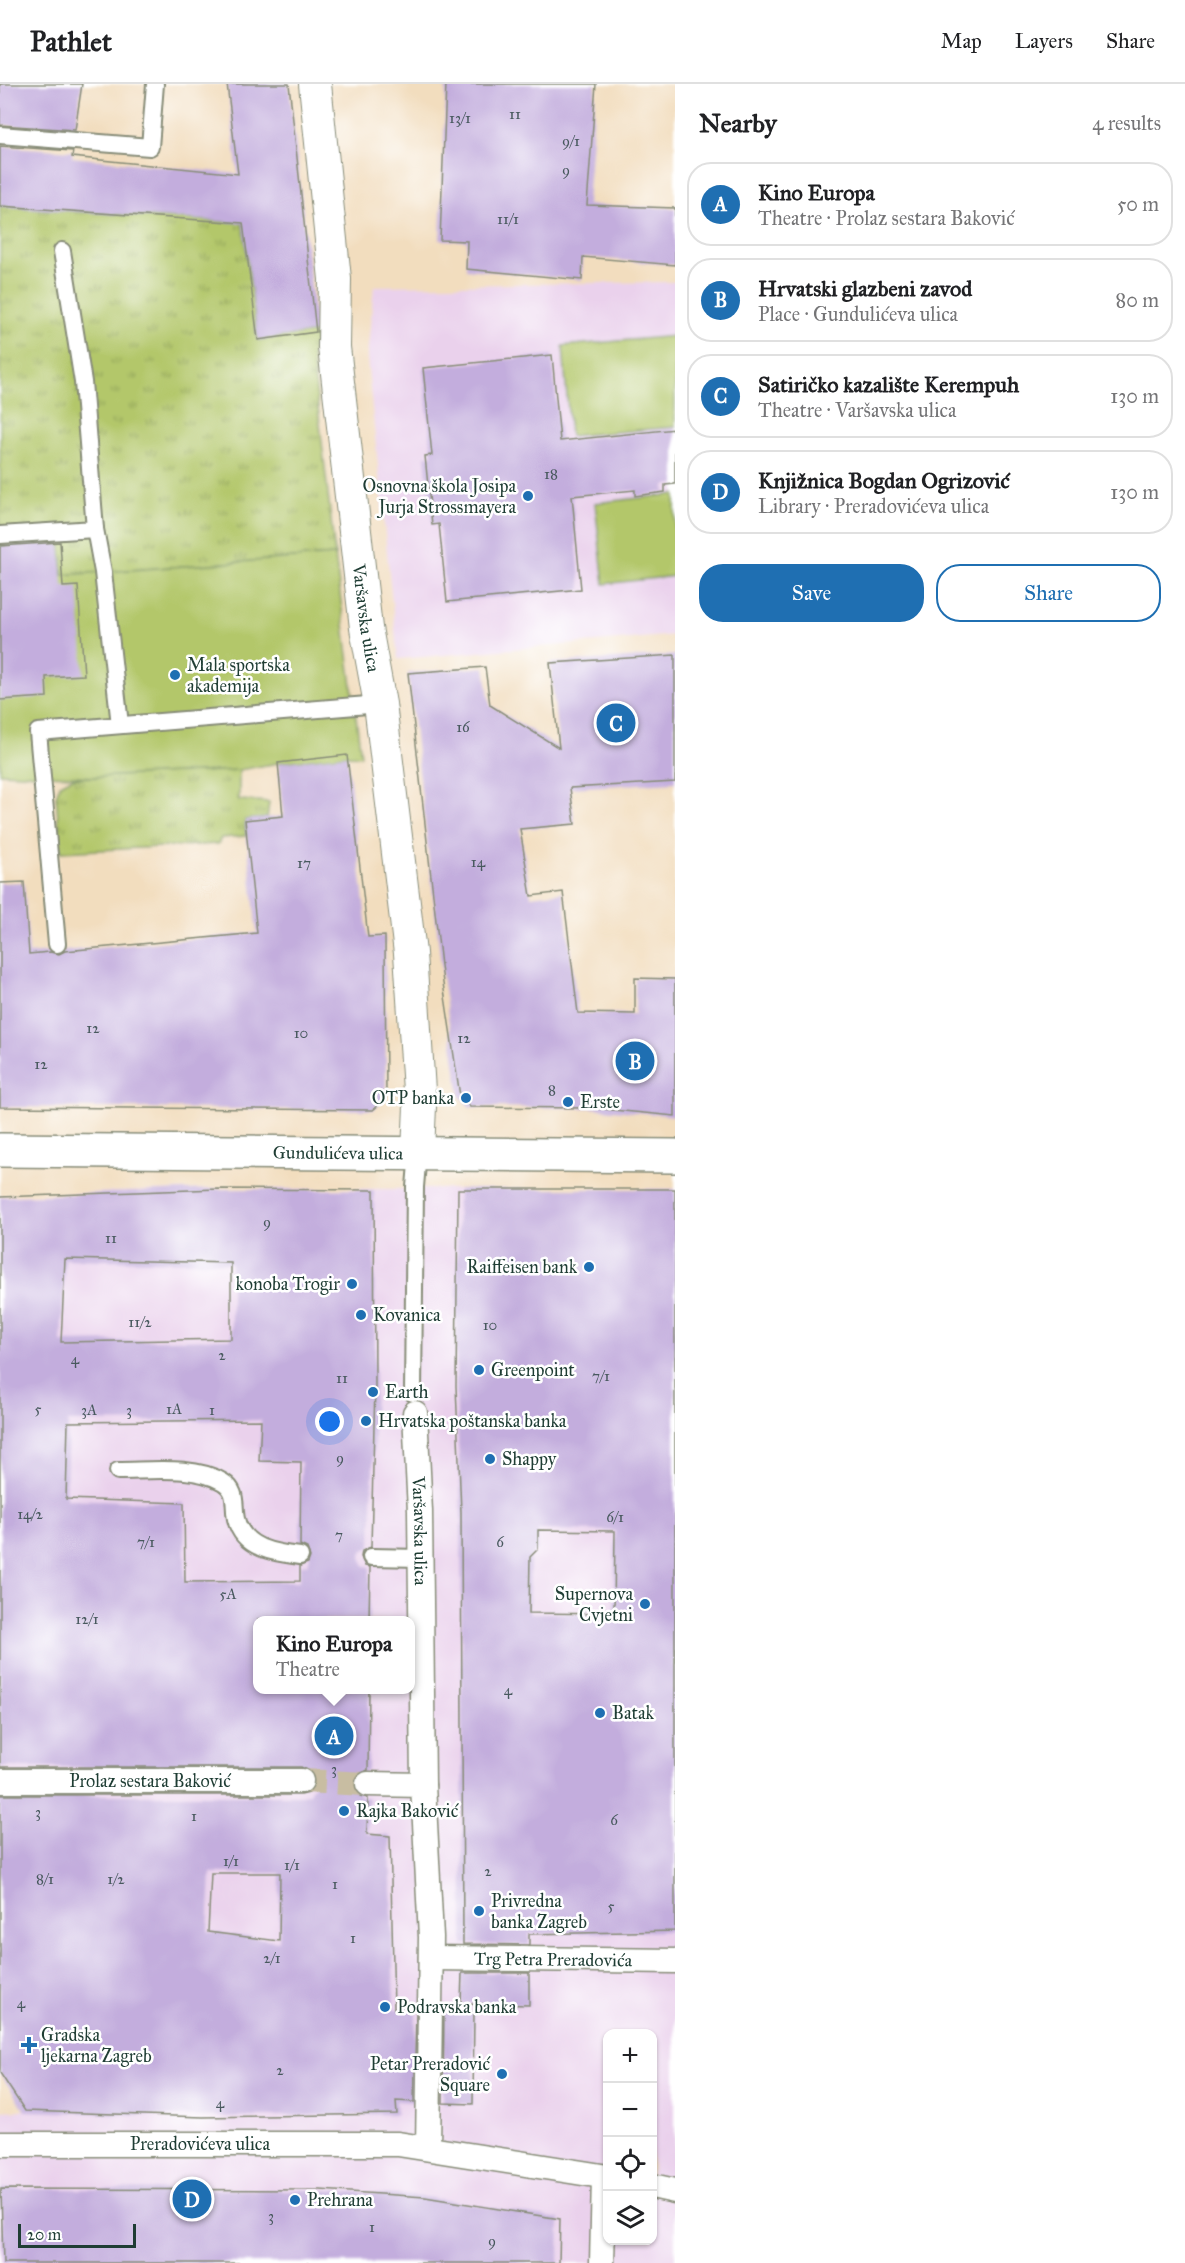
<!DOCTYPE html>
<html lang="en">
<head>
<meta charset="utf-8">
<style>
  :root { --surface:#fff; --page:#f2f2f2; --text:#202124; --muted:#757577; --line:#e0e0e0; --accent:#1f6fb2 }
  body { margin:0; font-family:"IM FELL Great Primer",serif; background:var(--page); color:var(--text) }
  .controls { position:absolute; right:18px; bottom:18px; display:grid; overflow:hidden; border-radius:12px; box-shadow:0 2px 4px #0004 }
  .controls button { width:54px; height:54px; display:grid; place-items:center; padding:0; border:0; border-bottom:2px solid var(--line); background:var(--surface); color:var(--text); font:30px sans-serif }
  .scale { position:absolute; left:18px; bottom:15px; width:118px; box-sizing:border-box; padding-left:6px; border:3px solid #1f3d34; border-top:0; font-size:16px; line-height:21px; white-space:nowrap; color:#1f3d34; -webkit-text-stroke:4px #fff; paint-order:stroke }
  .you { position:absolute; left:330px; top:1338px; width:21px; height:21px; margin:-15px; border:4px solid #fff; border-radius:50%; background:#1a73e8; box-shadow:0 0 0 9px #1a73e833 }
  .badge { display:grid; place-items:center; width:39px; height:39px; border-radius:50%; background:var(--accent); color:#fff; font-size:20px; font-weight:700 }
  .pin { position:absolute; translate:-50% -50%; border:3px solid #fff; box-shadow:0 2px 6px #0006 }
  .popup { position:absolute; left:253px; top:1532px; width:162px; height:78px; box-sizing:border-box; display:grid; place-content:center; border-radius:12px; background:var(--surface); filter:drop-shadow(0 2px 4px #0005); font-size:20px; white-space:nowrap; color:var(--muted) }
  .popup b { font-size:22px; color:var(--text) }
  .popup::after { content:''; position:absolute; left:50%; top:100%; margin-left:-12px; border:12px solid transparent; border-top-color:var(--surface) }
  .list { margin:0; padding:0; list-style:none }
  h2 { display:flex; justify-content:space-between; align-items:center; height:78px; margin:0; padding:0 24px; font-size:26px }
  h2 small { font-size:20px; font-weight:400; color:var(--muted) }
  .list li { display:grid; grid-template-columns:39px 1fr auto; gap:18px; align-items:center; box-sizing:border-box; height:84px; margin:0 12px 12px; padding:0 12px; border:2px solid var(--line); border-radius:24px }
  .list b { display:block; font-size:22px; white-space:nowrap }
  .list p { margin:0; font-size:20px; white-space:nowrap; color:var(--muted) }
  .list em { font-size:20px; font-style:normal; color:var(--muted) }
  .actions { display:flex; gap:12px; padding:18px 24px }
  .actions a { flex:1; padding:14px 0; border:2px solid var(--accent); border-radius:24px; text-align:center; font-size:21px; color:var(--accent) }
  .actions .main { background:var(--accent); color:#fff }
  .icon { flex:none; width:33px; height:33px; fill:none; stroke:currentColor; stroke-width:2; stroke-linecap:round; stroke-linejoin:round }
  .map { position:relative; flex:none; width:675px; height:2179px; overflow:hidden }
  header { display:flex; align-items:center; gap:36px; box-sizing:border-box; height:84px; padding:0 30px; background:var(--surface); border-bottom:2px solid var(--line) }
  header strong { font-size:28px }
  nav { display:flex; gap:33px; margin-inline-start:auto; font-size:21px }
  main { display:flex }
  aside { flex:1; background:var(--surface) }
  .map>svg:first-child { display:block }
  .built { fill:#ead1ec; fill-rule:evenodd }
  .grass { fill:url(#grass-tufts); stroke:#698250; stroke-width:1.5 }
  .garden { fill:#b3c76b; stroke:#698250; stroke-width:1.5 }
  .building { fill:#c3addd; fill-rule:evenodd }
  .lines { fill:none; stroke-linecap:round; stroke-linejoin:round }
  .pedestrian-tunnel { stroke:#c8bda2; stroke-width:24; stroke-dasharray:24 12; stroke-linecap:butt }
  .service-casing { stroke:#888d79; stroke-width:20 }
  .pedestrian-casing { stroke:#888d79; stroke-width:27 }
  .minor-casing { stroke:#888d79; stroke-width:34 }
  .tertiary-casing { stroke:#888d79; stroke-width:36 }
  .service { stroke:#fff; stroke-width:16 }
  .pedestrian { stroke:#fff; stroke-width:24 }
  .minor { stroke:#fff; stroke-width:32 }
  .tertiary { stroke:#fff; stroke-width:33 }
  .poi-dot { fill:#1f6fb2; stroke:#fff; stroke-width:2 }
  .labels { text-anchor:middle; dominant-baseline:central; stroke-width:5; stroke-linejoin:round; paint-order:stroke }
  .number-label { font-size:15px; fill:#48595e }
  .poi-label { font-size:18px; fill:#1f3d34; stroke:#fff; text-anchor:start }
  .street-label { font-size:18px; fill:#1f3d34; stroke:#fff }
</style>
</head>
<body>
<header>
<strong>Pathlet</strong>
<nav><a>Map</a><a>Layers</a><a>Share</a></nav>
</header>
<main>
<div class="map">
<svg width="675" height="2179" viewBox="0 0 675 2179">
  <defs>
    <pattern id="grass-tufts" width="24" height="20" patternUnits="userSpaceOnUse" patternTransform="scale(1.5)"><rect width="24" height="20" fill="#b3c76b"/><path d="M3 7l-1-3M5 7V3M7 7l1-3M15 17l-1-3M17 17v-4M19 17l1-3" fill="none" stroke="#91a359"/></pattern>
  </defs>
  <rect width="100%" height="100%" fill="#fff"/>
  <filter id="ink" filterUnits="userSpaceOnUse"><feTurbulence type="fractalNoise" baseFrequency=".0167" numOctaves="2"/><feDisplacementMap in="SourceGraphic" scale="12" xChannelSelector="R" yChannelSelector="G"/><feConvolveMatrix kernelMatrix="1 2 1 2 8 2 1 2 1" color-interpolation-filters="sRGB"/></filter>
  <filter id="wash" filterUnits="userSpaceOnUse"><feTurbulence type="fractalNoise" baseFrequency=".008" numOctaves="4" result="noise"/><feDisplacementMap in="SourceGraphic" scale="24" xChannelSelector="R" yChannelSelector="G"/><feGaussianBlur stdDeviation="1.35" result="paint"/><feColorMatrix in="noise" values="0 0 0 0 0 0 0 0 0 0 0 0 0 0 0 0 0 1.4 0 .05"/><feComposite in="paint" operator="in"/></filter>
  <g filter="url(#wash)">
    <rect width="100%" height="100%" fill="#f2ddbe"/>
    <g class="built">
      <path d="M675,198V551L398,575L367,274L374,202Z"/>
      <path d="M218,1105H675V2179H0V2027L25,2026L0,1989V1112ZM258,1536H410V1606H258ZM608,1950H652V2156H608Z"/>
    </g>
    <g class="grass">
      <path d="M0,122L243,139L258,256L316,248L312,271L335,471L62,491L0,462Z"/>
      <path d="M239,686V716L269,718L267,734L245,736L246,752L221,754L218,760L61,768L56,712L60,700L72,694Z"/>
    </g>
    <g class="garden">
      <path d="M675,252V343L570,352L563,262Z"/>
      <path d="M675,410V492L604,500L595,419Z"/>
      <path d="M60,458L63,491L335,471L361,672L347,671L278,679L239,686L95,693L0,689V462Z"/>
    </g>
    <g id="blocks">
      <g class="building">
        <path d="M0,0H82L75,46L0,41Z"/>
        <path d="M227,0H289L316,248L258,256L243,139L0,122V62L73,67L72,73L238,90Z"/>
        <path d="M446,0H596L587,121L675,124V181L583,173L582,196L466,185L467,157L440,156Z"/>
        <path d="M552,271L560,357L675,345V400L665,401V408L635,412V406L572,412L581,505L447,518L439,440L432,441L425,372L432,371L423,284Z"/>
        <path d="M60,458L63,503L78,502L84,591L46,593L47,613L0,616V462Z"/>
        <path d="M675,571V698L570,704L575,740L520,745L531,812L563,808L578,929L635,930V894L675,895V1032L592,1024L470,1023L460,1012L443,899L408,589L485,583L490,621L559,664L550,579Z"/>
        <path d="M347,671L368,853L385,852L386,1015L373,1026L0,1023V799L24,798L29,870L50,868L59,870L65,867L257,849L245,736L283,732L278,679Z"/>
        <path d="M218,1105L374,1106L375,1301L371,1463L362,1467L361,1473L365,1482L370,1483L369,1536H258V1605H369L368,1686L356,1692L354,1700L360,1712L368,1714L367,1750L390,1752L394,1925L416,1926L414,2018L396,2017L397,2030L203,2033L25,2027L0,1989V1711H301L309,1709L315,1698L313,1689L301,1683H0V1113ZM65,1175L231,1179V1255L61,1258ZM261,1336L259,1377L301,1378L300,1461L307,1464L310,1473L308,1479L300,1482V1497L185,1498L184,1419L66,1415L68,1338ZM211,1789H280L279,1857L208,1848Z"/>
        <path d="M458,1105H675V1847L529,1850V1861L463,1860L461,1428L456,1302ZM538,1446L615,1447L614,1530L529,1529L530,1473L538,1465Z"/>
        <path d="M462,1889H529V1921L461,1919Z"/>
        <path d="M444,1927L474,1928L473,2020L443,2019Z"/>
        <path d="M1,2105L320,2106L425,2113L560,2135L559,2179H3Z"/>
      </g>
    </g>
  </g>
  <g filter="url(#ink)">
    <use href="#blocks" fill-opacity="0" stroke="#888d79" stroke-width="1.5"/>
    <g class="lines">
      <path class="pedestrian-tunnel" d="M301,1697L368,1700"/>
      <defs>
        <g id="service">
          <path d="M0,51L150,63L155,0"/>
          <path d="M95,445L103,488L120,641"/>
          <path d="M0,451L95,445L83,298L62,167"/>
          <path d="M57,860L38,648L380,620"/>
          <path d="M413,1309L415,1103L418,1068"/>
          <path d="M118,1387C150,1387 195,1381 223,1398C238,1407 233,1421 236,1435C243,1465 275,1469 300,1472"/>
          <path d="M371,1473L421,1474"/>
        </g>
        <g id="pedestrian">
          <path id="s1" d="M415,1329L420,1427L423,1701L431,1853L428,2064"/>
          <path id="s2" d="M0,1697H301"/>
          <path d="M368,1700L423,1701"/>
          <path id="s3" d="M431,1874L675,1877"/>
          <path id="s4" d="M0,2060H398L608,2093"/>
          <path d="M652,2102L675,2107"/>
          <path d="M602,2179L604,2093"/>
        </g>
        <g id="minor">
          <path id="s5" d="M315,0L335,195L334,263L366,544L380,620L410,869L420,1022L418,1068"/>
        </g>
        <g id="tertiary">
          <path id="s6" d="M0,1066L675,1072"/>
        </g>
      </defs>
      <use href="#service" class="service-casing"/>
      <use href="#pedestrian" class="pedestrian-casing"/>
      <use href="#minor" class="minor-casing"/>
      <use href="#tertiary" class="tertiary-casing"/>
      <use href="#service" class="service"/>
      <use href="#pedestrian" class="pedestrian"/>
      <use href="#minor" class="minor"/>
      <use href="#tertiary" class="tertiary"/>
    </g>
  </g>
  <g class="poi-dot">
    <circle cx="528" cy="412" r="6"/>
    <circle cx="175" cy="591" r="6"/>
    <circle cx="466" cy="1014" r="6"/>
    <circle cx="568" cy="1018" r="6"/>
    <circle cx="589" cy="1183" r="6"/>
    <circle cx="352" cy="1200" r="6"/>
    <circle cx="361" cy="1231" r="6"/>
    <circle cx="479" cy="1286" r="6"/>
    <circle cx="373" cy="1308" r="6"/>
    <circle cx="366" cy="1337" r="6"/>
    <circle cx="490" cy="1375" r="6"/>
    <circle cx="645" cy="1520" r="6"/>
    <circle cx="600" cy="1629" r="6"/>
    <circle cx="344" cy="1727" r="6"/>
    <circle cx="479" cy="1827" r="6"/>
    <circle cx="385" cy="1923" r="6"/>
    <path d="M26 1952h6v6h6v6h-6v6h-6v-6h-6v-6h6z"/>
    <circle cx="502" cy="1990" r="6"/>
    <circle cx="295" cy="2116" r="6"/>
  </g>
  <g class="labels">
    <g class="number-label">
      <text x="515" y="30">11</text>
      <text x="460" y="34">13/1</text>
      <text x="571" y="57">9/1</text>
      <text x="566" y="86">9</text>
      <text x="508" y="135">11/1</text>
      <text x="551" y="390">18</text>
      <text x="463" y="643">16</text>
      <text x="478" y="778">14</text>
      <text x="304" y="779">17</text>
      <text x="93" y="944">12</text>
      <text x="301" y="949">10</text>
      <text x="464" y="954">12</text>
      <text x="41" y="980">12</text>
      <text x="552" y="1006">8</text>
      <text x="267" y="1138">9</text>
      <text x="111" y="1154">11</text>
      <text x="140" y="1238">11/2</text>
      <text x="490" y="1241">10</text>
      <text x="222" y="1271">2</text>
      <text x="75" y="1275">4</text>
      <text x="601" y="1292">7/1</text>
      <text x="342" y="1294">11</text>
      <text x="38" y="1325">5</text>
      <text x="174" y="1325">1A</text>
      <text x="89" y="1326">3A</text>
      <text x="129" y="1326">3</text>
      <text x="212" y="1326">1</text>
      <text x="340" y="1374">9</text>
      <text x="30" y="1430">14/2</text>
      <text x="615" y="1433">6/1</text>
      <text x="339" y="1451">7</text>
      <text x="146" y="1458">7/1</text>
      <text x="500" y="1458">6</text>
      <text x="228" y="1510">5A</text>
      <text x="87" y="1535">12/1</text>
      <text x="508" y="1606">4</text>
      <text x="334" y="1685">3</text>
      <text x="38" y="1728">3</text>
      <text x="194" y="1732">1</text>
      <text x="614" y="1736">6</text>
      <text x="231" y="1777">1/1</text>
      <text x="292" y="1781">1/1</text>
      <text x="488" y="1787">2</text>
      <text x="45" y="1795">8/1</text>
      <text x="116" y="1795">1/2</text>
      <text x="335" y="1800">1</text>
      <text x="611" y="1822">5</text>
      <text x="353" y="1854">1</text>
      <text x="272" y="1874">2/1</text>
      <text x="21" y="1919">4</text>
      <text x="280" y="1986">2</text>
      <text x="220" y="2019">4</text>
      <text x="271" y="2132">3</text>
      <text x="372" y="2143">1</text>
      <text x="492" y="2157">9</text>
    </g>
    <g class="poi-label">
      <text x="516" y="402" text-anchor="end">Osnovna škola Josipa<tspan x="516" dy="21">Jurja Strossmayera</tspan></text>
      <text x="187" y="581">Mala sportska<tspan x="187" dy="21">akademija</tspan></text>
      <text x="454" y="1014" text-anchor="end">OTP banka</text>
      <text x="580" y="1018">Erste</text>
      <text x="577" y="1183" text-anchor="end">Raiffeisen bank</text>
      <text x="340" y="1200" text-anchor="end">konoba Trogir</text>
      <text x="373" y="1231">Kovanica</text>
      <text x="491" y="1286">Greenpoint</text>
      <text x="385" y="1308">Earth</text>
      <text x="378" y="1337">Hrvatska poštanska banka</text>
      <text x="502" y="1375">Shappy</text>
      <text x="633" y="1510" text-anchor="end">Supernova<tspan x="633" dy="21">Cvjetni</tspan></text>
      <text x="612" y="1629">Batak</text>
      <text x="356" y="1727">Rajka Baković</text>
      <text x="491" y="1817">Privredna<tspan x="491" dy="21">banka Zagreb</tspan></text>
      <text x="397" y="1923">Podravska banka</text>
      <text x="41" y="1951">Gradska<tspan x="41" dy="21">ljekarna Zagreb</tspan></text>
      <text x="490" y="1980" text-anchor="end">Petar Preradović<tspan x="490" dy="21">Square</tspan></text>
      <text x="307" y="2116">Prehrana</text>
    </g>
    <g class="street-label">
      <text stroke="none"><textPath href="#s5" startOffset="537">Varšavska ulica</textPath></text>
      <text stroke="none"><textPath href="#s6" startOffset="338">Gundulićeva ulica</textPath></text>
      <text stroke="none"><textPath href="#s1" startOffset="118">Varšavska ulica</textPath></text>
      <text stroke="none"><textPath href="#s2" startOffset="150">Prolaz sestara Baković</textPath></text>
      <text stroke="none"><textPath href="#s3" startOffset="122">Trg Petra Preradovića</textPath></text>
      <text stroke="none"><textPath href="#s4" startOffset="200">Preradovićeva ulica</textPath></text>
    </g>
  </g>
</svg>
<div class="controls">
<button>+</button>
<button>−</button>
<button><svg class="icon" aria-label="locate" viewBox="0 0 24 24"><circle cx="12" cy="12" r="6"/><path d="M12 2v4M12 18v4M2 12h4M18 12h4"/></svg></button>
<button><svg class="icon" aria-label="layers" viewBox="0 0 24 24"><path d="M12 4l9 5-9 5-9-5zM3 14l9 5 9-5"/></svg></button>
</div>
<div class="scale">20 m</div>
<div class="you"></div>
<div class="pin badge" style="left:334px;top:1652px">A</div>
<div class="popup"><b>Kino Europa</b>Theatre</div>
<div class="pin badge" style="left:635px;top:977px">B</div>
<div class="pin badge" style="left:616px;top:639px">C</div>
<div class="pin badge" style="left:192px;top:2115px">D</div>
</div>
<aside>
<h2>Nearby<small>4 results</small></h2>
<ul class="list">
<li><span class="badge">A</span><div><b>Kino Europa</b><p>Theatre · Prolaz sestara Baković</p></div><em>50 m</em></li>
<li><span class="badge">B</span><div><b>Hrvatski glazbeni zavod</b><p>Place · Gundulićeva ulica</p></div><em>80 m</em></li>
<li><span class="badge">C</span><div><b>Satiričko kazalište Kerempuh</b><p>Theatre · Varšavska ulica</p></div><em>130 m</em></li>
<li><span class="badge">D</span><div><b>Knjižnica Bogdan Ogrizović</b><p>Library · Preradovićeva ulica</p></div><em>130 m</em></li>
</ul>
<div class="actions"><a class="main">Save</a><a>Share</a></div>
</aside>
</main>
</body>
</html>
